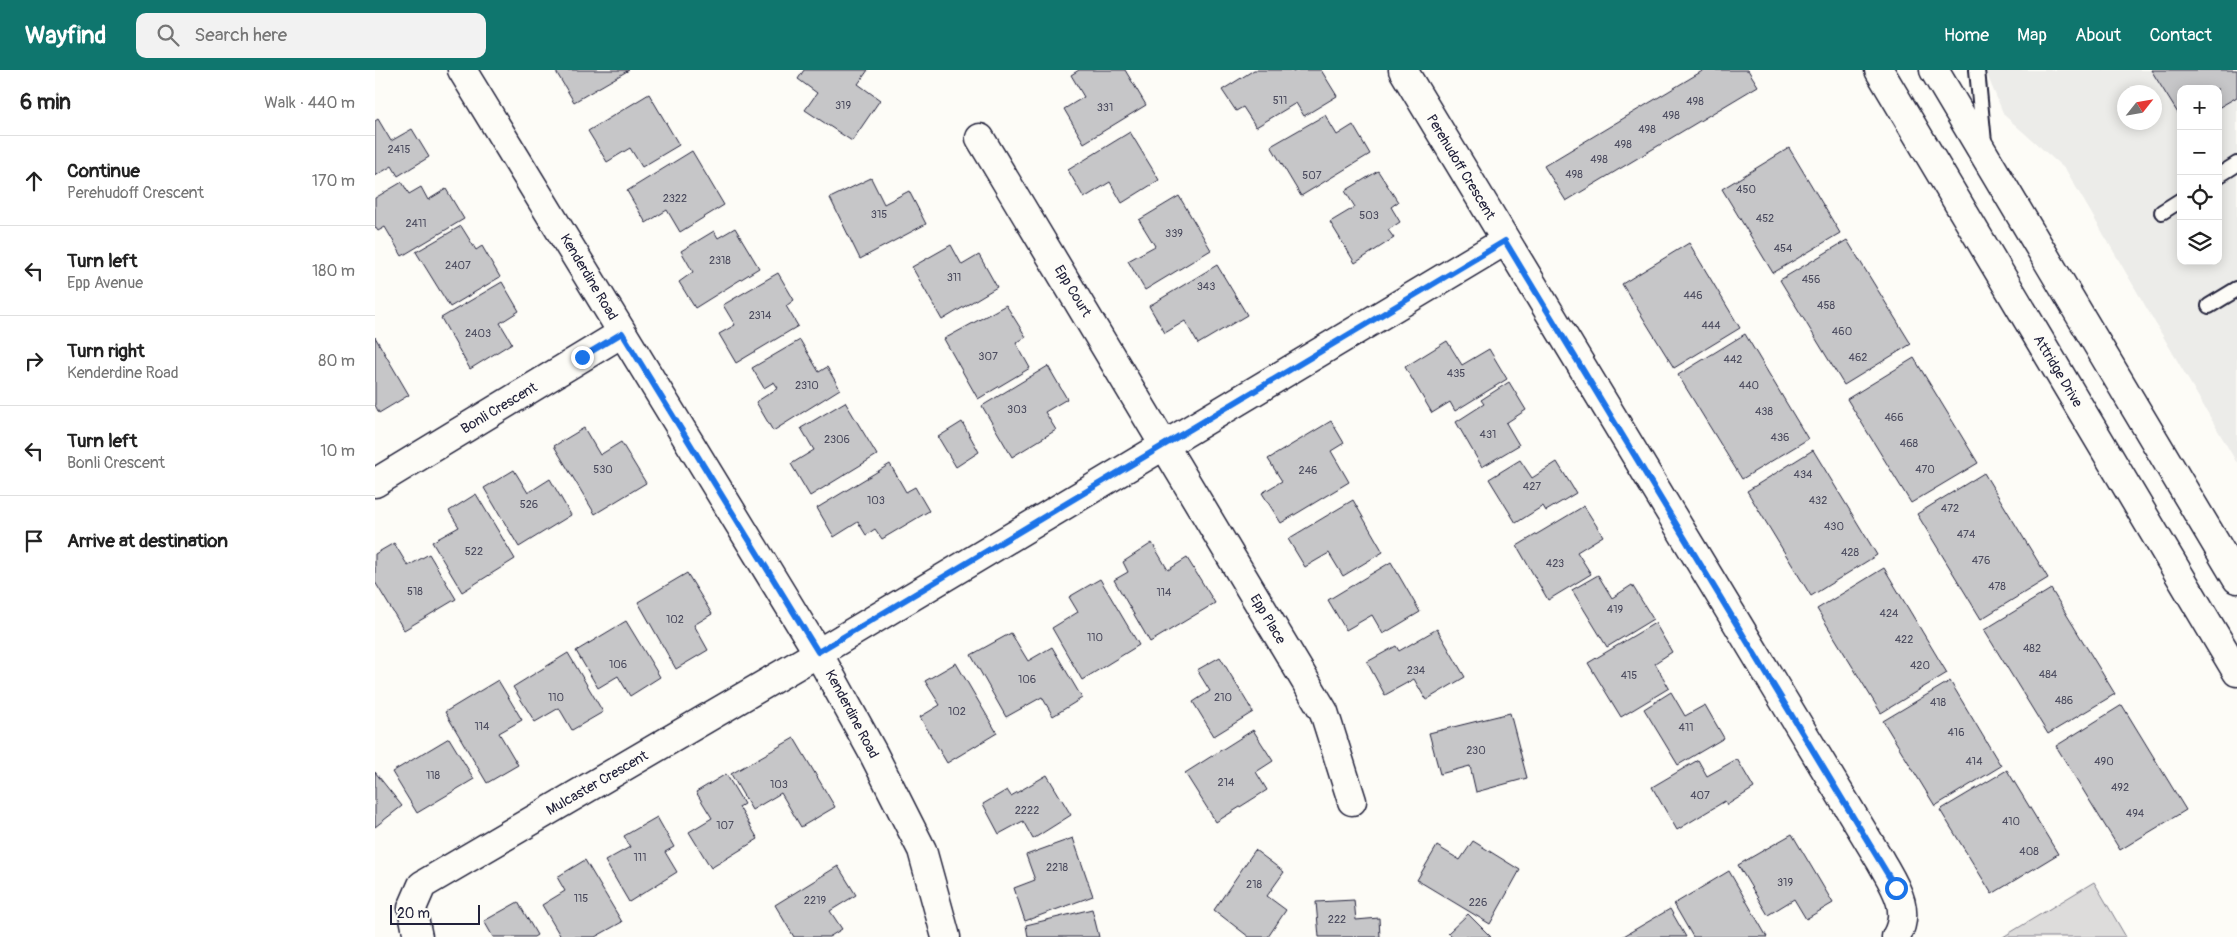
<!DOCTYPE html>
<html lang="en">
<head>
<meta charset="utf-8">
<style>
  :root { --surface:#fff; --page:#f2f2f2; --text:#222; --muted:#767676; --line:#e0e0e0; --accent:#0f766e }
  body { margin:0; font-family:Pangolin,sans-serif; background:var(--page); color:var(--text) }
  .controls { position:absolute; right:15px; top:15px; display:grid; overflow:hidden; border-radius:10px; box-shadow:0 2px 12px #0003 }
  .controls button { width:45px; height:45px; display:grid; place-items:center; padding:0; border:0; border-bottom:1px solid var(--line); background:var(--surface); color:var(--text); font:25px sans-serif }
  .compass { position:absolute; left:1742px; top:15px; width:45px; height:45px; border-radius:50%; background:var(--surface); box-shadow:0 2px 12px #0003; rotate:59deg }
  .scale { position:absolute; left:15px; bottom:12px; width:90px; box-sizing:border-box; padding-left:5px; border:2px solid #22223b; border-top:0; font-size:14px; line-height:18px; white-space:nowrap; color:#22223b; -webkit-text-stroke:4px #fdfcf7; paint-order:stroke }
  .stop { position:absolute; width:15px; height:15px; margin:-11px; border:4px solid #1a73e8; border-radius:50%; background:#fff }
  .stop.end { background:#1a73e8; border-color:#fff; box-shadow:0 1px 5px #0008 }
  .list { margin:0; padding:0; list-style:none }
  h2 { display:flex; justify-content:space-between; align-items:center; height:65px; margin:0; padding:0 20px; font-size:21px }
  h2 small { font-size:16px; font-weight:400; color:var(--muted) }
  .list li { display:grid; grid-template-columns:32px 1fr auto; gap:15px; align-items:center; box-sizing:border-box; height:90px; padding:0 20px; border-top:1px solid var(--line) }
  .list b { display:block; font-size:19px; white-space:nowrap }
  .list p { margin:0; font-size:16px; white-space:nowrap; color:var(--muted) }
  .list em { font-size:16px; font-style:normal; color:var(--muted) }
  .icon { flex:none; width:28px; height:28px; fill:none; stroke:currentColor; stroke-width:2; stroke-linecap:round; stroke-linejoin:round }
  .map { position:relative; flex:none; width:1862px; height:867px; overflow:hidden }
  header { display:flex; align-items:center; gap:30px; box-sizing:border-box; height:70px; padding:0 25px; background:var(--accent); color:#fff }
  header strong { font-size:24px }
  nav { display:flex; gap:28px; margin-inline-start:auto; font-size:18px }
  .search { width:350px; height:45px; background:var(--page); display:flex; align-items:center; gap:12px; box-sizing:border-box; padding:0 18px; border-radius:10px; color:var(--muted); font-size:19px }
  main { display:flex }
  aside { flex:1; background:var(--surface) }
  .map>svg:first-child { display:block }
  .built { fill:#ecece9; fill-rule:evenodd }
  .green { fill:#dddcdb; stroke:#807f8b }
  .building { fill:#c6c6c8; stroke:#22223b }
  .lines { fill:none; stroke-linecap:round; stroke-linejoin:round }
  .service-casing { stroke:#22223b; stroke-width:18 }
  .minor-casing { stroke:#22223b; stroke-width:31 }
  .tertiary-casing { stroke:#22223b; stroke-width:31 }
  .secondary-casing { stroke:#22223b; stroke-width:31 }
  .service { stroke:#fdfcf7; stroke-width:14 }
  .minor { stroke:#fdfcf7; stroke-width:28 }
  .tertiary { stroke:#fdfcf7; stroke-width:28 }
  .secondary { stroke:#fdfcf7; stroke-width:28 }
  .route { stroke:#1a73e8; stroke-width:6 }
  .labels { text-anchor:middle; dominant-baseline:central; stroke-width:4; stroke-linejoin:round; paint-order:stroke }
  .number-label { font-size:11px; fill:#4b4b5e }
  .street-label { font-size:14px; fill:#22223b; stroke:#fdfcf7 }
</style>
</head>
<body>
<header>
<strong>Wayfind</strong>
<div class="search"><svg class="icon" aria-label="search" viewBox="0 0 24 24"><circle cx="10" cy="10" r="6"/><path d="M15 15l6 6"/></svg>Search here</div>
<nav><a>Home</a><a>Map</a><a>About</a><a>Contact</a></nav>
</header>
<main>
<aside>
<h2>6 min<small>Walk · 440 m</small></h2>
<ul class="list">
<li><svg class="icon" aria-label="ahead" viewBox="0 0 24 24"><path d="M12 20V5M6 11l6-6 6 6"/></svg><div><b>Continue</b><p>Perehudoff Crescent</p></div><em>170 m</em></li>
<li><svg class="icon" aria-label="left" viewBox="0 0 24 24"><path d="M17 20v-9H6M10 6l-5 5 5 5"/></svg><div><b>Turn left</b><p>Epp Avenue</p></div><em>180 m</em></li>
<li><svg class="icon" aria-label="right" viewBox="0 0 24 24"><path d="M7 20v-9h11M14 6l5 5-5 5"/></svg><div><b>Turn right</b><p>Kenderdine Road</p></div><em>80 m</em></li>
<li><svg class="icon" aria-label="left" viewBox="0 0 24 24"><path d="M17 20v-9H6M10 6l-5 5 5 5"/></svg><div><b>Turn left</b><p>Bonli Crescent</p></div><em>10 m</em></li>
<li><svg class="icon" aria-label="arrive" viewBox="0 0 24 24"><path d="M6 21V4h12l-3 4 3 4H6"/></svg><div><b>Arrive at destination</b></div></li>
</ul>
</aside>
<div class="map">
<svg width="1862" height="867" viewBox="0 0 1862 867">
  <rect width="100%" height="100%" fill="#fdfcf7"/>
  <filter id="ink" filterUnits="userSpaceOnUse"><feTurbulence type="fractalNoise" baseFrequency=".02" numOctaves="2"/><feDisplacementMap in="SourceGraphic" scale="10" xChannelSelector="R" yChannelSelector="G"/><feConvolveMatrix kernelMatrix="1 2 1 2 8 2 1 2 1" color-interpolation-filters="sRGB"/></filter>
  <g filter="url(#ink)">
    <path class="built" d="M1610,0H1862V393L1691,100L1629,45ZM1806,19H1843V191H1806ZM1750,22H1780V52H1750Z"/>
    <path class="green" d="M1719,812L1751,867H1628Z"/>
    <g class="building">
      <path d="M180,0H254L199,32Z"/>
      <path d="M429,0H493L483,14L505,30L477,71L430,40L442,23L423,9Z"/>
      <path d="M704,0H750L771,35L709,73L689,39L709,27L696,5Z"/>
      <path d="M879,0H917L918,2L922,0H946L962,26L929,46L921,33L881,57L868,37L861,41L847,20Z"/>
      <path d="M1329,0H1373L1383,16L1191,131L1169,96Z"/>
      <path d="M1776,0H1862V27L1843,38V19H1806V48Z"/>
      <path d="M274,24L304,75L267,97L255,78L232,92L213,61Z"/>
      <path d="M950,45L962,65L978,55L995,84L926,126L896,76Z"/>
      <path d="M3,49L16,71L37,59L54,87L23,106L17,96L0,106V51Z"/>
      <path d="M755,62L784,110L747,133L735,112L709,128L693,100Z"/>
      <path d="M1414,78L1465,163L1398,203L1347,119Z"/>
      <path d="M317,81L349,135L305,162L292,140L271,153L252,121Z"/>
      <path d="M1003,101L1023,132L1016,137L1025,152L1013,160L1019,168L980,193L955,152L980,137L970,121Z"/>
      <path d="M496,108L509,134L534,121L551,154L485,189L455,128Z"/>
      <path d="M27,112L34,124L46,117L53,130L71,119L89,149L27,186L10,157L3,161L0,157V128Z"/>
      <path d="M804,126L836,180L770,220L753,191L780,176L764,150Z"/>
      <path d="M86,156L101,180L107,176L125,207L75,237L41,182Z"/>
      <path d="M360,158L384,198L320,238L304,212L318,202L306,181L339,161L343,168Z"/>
      <path d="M1472,170L1536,274L1469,315L1405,210Z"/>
      <path d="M1314,173L1365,258L1299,298L1247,214Z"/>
      <path d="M576,175L587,195L604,185L622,217L567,250L537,197Z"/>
      <path d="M842,195L872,245L823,274L810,251L790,263L774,236Z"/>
      <path d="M403,203L419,230L411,236L423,256L361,293L344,264L360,255L348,235Z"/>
      <path d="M127,212L144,241L125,253L137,273L95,299L66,248Z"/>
      <path d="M631,235L651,267L641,273L655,298L603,329L569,269Z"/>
      <path d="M1370,264L1433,369L1367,409L1303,305Z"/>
      <path d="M0,267L34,325L4,343L0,335Z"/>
      <path d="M425,270L444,302L452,297L465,319L398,361L381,332L403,318L399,312L389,318L377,298Z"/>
      <path d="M1072,271L1087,295L1114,279L1132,309L1080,341L1075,332L1057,343L1030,297Z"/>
      <path d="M1539,288L1603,393L1536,433L1472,329Z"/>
      <path d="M673,296L692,329L670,342L681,360L637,387L607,336Z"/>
      <path d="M1134,312L1151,340L1131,353L1144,375L1107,397L1081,352L1109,334L1106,330Z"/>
      <path d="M470,332L502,385L435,426L416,394L439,380L426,358Z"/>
      <path d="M956,351L969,373L956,381L974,412L906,453L887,423L907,411L893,389Z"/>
      <path d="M587,352L604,382L581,397L563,367Z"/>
      <path d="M209,358L225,385L246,372L271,413L220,444L179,376Z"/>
      <path d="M1438,380L1502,485L1436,526L1372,421Z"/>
      <path d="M1145,390L1157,408L1182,392L1201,423L1171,441L1168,436L1141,453L1114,409Z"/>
      <path d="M515,394L531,422L540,417L554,441L507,469L500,459L491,465L483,452L459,467L442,438Z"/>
      <path d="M139,400L153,423L175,409L196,445L144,477L109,418Z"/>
      <path d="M1609,403L1673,508L1606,549L1542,444Z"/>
      <path d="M101,424L140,489L87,522L57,472L84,457L74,441Z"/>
      <path d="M978,430L1008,482L968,506L954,483L930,497L913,469Z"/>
      <path d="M1209,436L1228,466L1202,482L1216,504L1173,530L1142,476Z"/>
      <path d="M19,473L33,496L54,484L81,529L29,560L0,512V484Z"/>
      <path d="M777,473L793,500L812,488L840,533L775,572L739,510L753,502L748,492Z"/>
      <path d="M1016,492L1045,542L1008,564L997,545L971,560L953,530Z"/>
      <path d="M1509,498L1572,603L1506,643L1442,539Z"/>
      <path d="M312,503L337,544L319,555L333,580L301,599L263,532Z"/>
      <path d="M1223,505L1237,528L1257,515L1278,549L1232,577L1197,520Z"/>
      <path d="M725,509L764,575L707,610L677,558L703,542L694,527Z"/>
      <path d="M1676,519L1740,624L1673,664L1609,560Z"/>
      <path d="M251,551L285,607L255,626L243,606L223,618L201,581Z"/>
      <path d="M1280,553L1297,582L1280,593L1294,618L1246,647L1213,593Z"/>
      <path d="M1062,559L1090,607L1051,630L1039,609L1010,625L992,592L1021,576L1024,581Z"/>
      <path d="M636,563L653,591L677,577L707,628L678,646L667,627L631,647L596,585Z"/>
      <path d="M193,583L228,642L197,660L184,638L160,652L138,617Z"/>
      <path d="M845,587L878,642L839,666L818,632L835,621L822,600Z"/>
      <path d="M581,593L622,663L572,693L545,647L565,635L550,611Z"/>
      <path d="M123,610L147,650L124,663L143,695L112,713L70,642Z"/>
      <path d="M1575,611L1626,696L1560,736L1508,651Z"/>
      <path d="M1296,622L1310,646L1330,635L1349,668L1303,695L1269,639Z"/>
      <path d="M1747,635L1811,740L1745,780L1681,676Z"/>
      <path d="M1135,643L1152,708L1101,722L1095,696L1065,704L1054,663Z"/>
      <path d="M878,660L898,691L881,702L892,720L841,752L810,703Z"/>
      <path d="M74,668L99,709L42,743L17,702Z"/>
      <path d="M419,668L460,737L426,757L406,723L377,740L356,704Z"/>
      <path d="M1362,689L1379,718L1352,735L1350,731L1302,760L1277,717L1323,690L1332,706Z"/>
      <path d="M1632,700L1683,784L1617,824L1565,740Z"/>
      <path d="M0,702L27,736L0,757Z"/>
      <path d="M351,704L369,734L364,737L383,769L336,798L314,762L337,748L321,722Z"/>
      <path d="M672,705L696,745L658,769L648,751L624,764L608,734L632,720L636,726Z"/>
      <path d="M282,747L299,777L290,782L302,802L254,832L230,791L255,777L249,766Z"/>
      <path d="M1417,764L1458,833L1431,849L1419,829L1393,845L1363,795Z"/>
      <path d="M698,768L718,826L650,851L639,818L660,810L651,785Z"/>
      <path d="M1098,771L1145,800L1115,854L1042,810L1062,776L1085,790Z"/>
      <path d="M880,780L909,802L892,826L911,840L893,867H874L839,840Z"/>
      <path d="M210,790L247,852L220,867H186L167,835L190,821L182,807Z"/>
      <path d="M463,796L481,825L455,841L467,859L454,867H419L400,835Z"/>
      <path d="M1354,801L1392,867H1318L1299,834Z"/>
      <path d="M979,830L981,850L1004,848L1005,867H944L941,832Z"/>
      <path d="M143,832L162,865L159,867H118L109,851Z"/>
      <path d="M717,839L724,867H653L651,855Z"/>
      <path d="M1295,839L1311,867H1247Z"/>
      <path d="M1093,844L1116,867H1077L1073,863Z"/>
    </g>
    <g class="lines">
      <defs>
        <g id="service">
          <path d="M1602,0L1609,72"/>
          <path d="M1843,106L1862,94"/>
          <path d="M1787,142L1806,130"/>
          <path d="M1834,236L1862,219"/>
        </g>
        <g id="minor">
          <path d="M1028,0L1505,790C1519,815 1537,839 1521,867"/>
          <path d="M605,68L949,642L977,731"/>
          <path d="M0,413L247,263"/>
          <path d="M43,867L37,838L47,815L443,583L1130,171"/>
        </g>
        <path id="tertiary" d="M87,0L443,583L497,681L547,780L571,867"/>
        <g id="secondary">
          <path d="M1504,0L1862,602"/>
          <path d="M1559,0L1862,509"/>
        </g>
      </defs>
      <use href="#service" class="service-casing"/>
      <use href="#minor" class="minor-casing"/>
      <use href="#tertiary" class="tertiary-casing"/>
      <use href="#secondary" class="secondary-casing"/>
      <use href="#service" class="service"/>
      <use href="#minor" class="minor"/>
      <use href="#tertiary" class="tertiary"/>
      <use href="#secondary" class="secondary"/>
    </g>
  </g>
  <g class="lines" filter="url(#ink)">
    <path class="route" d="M207,287L247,263L443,582L1130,171L1521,818"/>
  </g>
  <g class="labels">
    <g class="number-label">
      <text x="905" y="30">511</text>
      <text x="1320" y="31">498</text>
      <text x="468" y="35">319</text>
      <text x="730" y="37">331</text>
      <text x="1296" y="45">498</text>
      <text x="1272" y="59">498</text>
      <text x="1248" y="74">498</text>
      <text x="24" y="79">2415</text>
      <text x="1224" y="89">498</text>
      <text x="1199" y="104">498</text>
      <text x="937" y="105">507</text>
      <text x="1371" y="119">450</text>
      <text x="300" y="128">2322</text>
      <text x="504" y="144">315</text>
      <text x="994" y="145">503</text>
      <text x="1390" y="148">452</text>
      <text x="41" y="153">2411</text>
      <text x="799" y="163">339</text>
      <text x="1408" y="178">454</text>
      <text x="345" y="190">2318</text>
      <text x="83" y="195">2407</text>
      <text x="579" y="207">311</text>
      <text x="1436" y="209">456</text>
      <text x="831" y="216">343</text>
      <text x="1318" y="225">446</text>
      <text x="1451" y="235">458</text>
      <text x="385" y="245">2314</text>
      <text x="1336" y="255">444</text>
      <text x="1467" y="261">460</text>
      <text x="103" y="263">2403</text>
      <text x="613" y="286">307</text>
      <text x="1483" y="287">462</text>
      <text x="1358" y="289">442</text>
      <text x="1081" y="303">435</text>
      <text x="432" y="315">2310</text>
      <text x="1374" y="315">440</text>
      <text x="642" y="339">303</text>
      <text x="1389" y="341">438</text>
      <text x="1519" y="347">466</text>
      <text x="1113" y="364">431</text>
      <text x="1405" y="367">436</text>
      <text x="462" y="369">2306</text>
      <text x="1534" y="373">468</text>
      <text x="228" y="399">530</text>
      <text x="1550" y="399">470</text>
      <text x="933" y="400">246</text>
      <text x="1428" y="404">434</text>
      <text x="1157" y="416">427</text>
      <text x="501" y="430">103</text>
      <text x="1443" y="430">432</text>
      <text x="154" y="434">526</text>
      <text x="1575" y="438">472</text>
      <text x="1459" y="456">430</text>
      <text x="1591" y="464">474</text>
      <text x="99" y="481">522</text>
      <text x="1475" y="482">428</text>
      <text x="1606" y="490">476</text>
      <text x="1180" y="493">423</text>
      <text x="1622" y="516">478</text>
      <text x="40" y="521">518</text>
      <text x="789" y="522">114</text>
      <text x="1240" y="539">419</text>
      <text x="1514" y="543">424</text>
      <text x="300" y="549">102</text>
      <text x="720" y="567">110</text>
      <text x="1529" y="569">422</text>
      <text x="1657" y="578">482</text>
      <text x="243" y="594">106</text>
      <text x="1545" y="595">420</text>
      <text x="1041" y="600">234</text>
      <text x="1673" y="604">484</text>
      <text x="1254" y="605">415</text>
      <text x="652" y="609">106</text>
      <text x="181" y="627">110</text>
      <text x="848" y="627">210</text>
      <text x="1689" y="630">486</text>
      <text x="1563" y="632">418</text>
      <text x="582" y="641">102</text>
      <text x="107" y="656">114</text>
      <text x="1311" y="657">411</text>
      <text x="1581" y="662">416</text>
      <text x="1101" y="680">230</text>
      <text x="1599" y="691">414</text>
      <text x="1729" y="691">490</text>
      <text x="58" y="705">118</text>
      <text x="851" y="712">214</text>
      <text x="404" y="714">103</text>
      <text x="1745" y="717">492</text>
      <text x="1325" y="725">407</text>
      <text x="652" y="740">2222</text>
      <text x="1760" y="743">494</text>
      <text x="1636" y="751">410</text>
      <text x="350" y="755">107</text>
      <text x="1654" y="781">408</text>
      <text x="265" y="787">111</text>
      <text x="682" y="797">2218</text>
      <text x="1410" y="812">319</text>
      <text x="879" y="814">218</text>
      <text x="206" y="828">115</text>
      <text x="440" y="830">2219</text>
      <text x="1103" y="832">226</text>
      <text x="962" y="849">222</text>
    </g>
    <g class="street-label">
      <text transform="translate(1086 97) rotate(59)">Perehudoff Crescent</text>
      <text transform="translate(214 207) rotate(59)">Kenderdine Road</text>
      <text transform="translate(698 221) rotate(59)">Epp Court</text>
      <text transform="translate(1683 301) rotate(59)">Attridge Drive</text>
      <text transform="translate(124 338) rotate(-31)">Bonli Crescent</text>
      <text transform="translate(893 549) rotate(59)">Epp Place</text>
      <text transform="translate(477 644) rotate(62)">Kenderdine Road</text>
      <text transform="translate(222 713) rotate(-30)">Mulcaster Crescent</text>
    </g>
  </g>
</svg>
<div class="controls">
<button>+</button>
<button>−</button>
<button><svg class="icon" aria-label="locate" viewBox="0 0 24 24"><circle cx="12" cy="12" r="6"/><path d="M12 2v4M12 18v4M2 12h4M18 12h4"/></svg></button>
<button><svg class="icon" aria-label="layers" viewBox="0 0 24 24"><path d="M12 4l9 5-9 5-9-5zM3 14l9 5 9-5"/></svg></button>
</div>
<svg class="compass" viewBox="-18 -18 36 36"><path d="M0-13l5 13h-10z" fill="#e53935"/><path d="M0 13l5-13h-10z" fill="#767676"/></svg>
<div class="scale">20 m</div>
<div class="stop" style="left:1521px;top:818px"></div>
<div class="stop end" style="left:207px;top:287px"></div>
</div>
</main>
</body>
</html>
